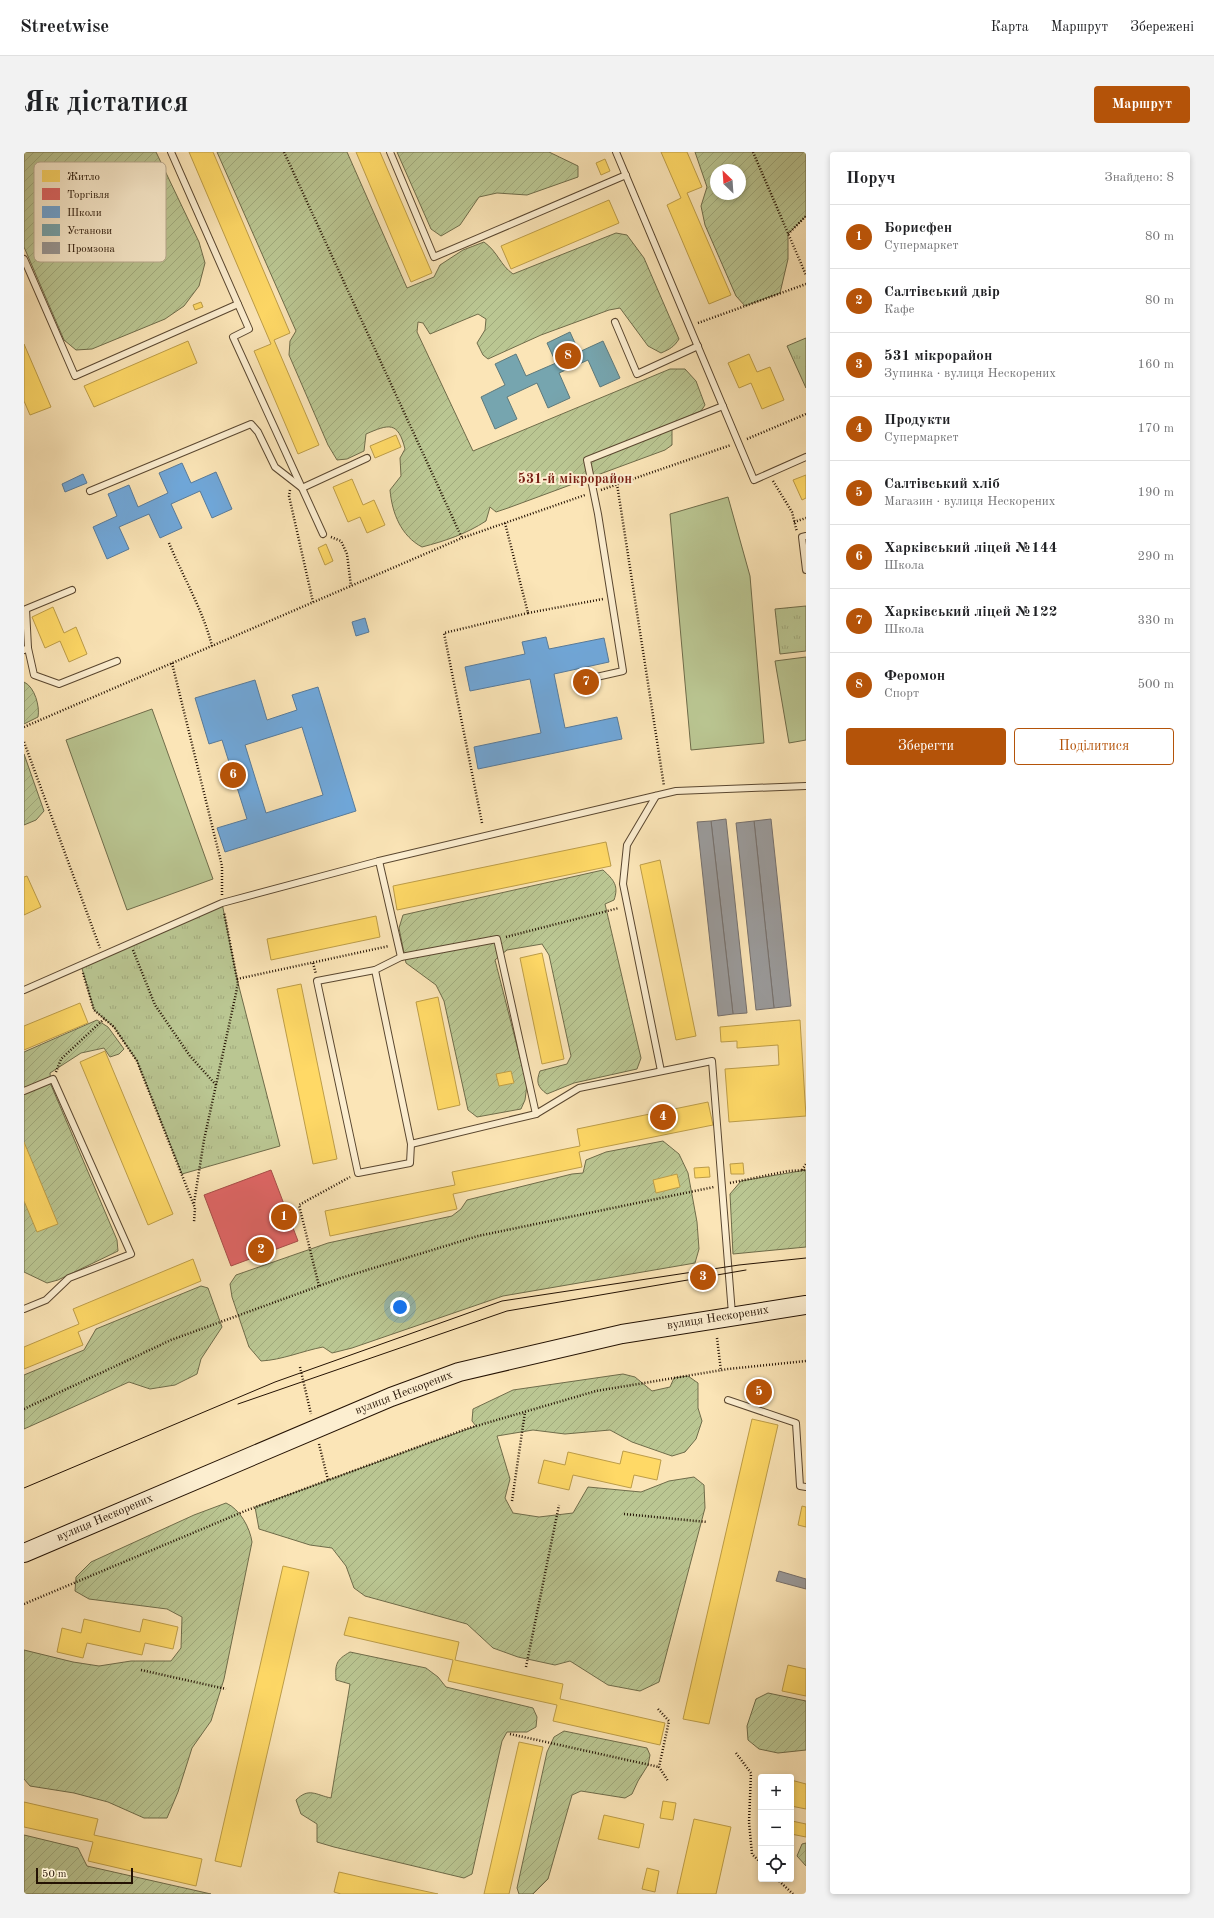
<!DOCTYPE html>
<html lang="uk">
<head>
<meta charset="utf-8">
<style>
  :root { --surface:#fff; --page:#f2f2f2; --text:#202124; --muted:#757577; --line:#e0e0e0; --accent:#b45309 }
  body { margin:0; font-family:"Old Standard TT",serif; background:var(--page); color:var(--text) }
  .controls { position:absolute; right:12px; bottom:12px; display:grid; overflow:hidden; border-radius:4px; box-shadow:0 2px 6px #0003 }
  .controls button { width:36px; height:36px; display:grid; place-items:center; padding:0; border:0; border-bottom:1px solid var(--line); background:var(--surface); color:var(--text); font:20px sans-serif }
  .compass { position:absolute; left:686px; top:12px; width:36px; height:36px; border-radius:50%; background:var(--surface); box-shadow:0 2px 6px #0003; rotate:335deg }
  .scale { position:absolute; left:12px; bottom:10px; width:97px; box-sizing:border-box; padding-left:4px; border:2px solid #241203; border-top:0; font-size:11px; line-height:14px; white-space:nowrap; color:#241203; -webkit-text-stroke:3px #fceed0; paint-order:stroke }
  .you { position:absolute; left:376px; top:1155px; width:14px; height:14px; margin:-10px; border:3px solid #fff; border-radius:50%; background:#1a73e8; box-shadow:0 0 0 6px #1a73e833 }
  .badge { display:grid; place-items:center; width:26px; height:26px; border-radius:50%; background:var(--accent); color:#fff; font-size:13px; font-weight:700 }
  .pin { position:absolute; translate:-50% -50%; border:2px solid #fff; box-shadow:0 1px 4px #0006 }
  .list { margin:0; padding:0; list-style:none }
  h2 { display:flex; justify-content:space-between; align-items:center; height:52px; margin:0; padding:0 16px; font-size:17px }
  h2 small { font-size:13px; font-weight:400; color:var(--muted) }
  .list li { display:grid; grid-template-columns:26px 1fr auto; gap:12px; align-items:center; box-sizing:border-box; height:64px; padding:0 16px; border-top:1px solid var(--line) }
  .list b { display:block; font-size:15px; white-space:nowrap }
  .list p { margin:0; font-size:13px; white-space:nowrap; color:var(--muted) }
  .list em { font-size:13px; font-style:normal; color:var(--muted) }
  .actions { display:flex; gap:8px; padding:12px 16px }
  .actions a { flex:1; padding:9px 0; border:1px solid var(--accent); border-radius:4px; text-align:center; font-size:14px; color:var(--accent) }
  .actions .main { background:var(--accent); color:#fff }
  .icon { flex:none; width:22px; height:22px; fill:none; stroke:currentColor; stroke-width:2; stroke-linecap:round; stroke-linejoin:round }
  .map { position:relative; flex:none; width:782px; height:1742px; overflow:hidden; border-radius:4px }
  header { display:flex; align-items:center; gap:24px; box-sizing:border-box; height:56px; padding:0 20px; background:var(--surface); border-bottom:1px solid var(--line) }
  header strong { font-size:19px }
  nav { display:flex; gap:22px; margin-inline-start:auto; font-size:14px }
  .intro { display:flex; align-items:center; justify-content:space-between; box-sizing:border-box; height:96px; padding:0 24px }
  h1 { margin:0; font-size:28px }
  .button { padding:10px 18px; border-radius:4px; background:var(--accent); color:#fff; font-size:14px; font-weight:700 }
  main { display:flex; gap:24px; padding:0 24px }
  aside { flex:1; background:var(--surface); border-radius:4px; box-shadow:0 2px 6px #0003 }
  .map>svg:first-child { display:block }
  .grass { fill:#bac692; stroke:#6f6c4a }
  .park { fill:url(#park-tufts); stroke:#6f6c4a }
  .garden { fill:url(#garden-furrows); stroke:#6f6c4a; fill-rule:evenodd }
  .homes { fill:#ffd966; stroke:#bd9d48 }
  .shops { fill:#e06666; stroke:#a84d48 }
  .schools { fill:#6fa8dc; stroke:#587b9b; fill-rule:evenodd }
  .public { fill:#76a5af; stroke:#5d797b }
  .industry { fill:#999; stroke:#76706c }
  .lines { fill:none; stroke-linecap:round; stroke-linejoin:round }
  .lane-casing { stroke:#5a4730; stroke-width:8 }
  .secondary-casing { stroke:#241203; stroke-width:20 }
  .path { stroke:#241203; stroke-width:2.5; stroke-dasharray:1 2; stroke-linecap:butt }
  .lane { stroke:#fceed0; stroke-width:6 }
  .secondary { stroke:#fceed0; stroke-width:18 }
  .tram { stroke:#241203; stroke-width:1 }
  .labels { text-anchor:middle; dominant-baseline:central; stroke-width:4; stroke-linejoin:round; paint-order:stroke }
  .street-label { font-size:12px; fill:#241203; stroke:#fceed0 }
  .quarter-label { font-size:14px; font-weight:bold; fill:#7a1f14; stroke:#fceed0 }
  .key { fill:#fceed0; stroke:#bbac92; stroke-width:1 }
  .key-label { font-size:11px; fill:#241203 }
</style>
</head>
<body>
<header>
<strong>Streetwise</strong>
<nav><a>Карта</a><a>Маршрут</a><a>Збережені</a></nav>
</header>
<div class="intro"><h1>Як дістатися</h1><a class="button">Маршрут</a></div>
<main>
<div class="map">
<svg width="782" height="1742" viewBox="0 0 782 1742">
  <defs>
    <pattern id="park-tufts" width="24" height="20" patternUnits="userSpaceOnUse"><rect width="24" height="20" fill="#bac692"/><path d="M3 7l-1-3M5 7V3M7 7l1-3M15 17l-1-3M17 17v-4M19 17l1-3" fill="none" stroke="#a0a97c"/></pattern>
    <pattern id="garden-furrows" width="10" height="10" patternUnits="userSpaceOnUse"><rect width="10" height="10" fill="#bac692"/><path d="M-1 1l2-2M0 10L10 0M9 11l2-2" fill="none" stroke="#a0a97c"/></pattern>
  </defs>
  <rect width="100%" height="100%" fill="#fbe5b7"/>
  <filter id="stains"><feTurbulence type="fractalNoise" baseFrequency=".005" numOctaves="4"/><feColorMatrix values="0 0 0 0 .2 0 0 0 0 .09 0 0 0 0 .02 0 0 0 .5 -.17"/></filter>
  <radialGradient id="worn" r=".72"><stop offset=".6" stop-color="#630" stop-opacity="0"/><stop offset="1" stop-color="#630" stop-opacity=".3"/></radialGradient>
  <g class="grass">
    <path d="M704,345L726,424L740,591L667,598L646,362Z"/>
    <path d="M782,505V588L765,591L751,509Z"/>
    <path d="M128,557L189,727L103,758L42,588Z"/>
  </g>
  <g class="park">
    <path d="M782,186V236L763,194Z"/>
    <path d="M782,454V499L756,502L751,457Z"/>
    <path d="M198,751L213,827L256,994L158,1022L113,909L90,875L70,858L57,813Z"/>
  </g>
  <g class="garden">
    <path d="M0,0H132L175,90L181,111L175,134L160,154L141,167L68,197L52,198L40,188L0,95Z"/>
    <path d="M193,0H323L383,136L410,125L416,113L439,98L460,90C474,100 476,113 489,122L592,81L603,83L620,106L655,187C650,195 646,197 637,201L624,194L596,156L585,158L517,183L464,207L459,203L453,191L461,178L462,167L454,162L406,182L399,171L394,170L393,180L449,299L646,217H661L672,229L681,253L677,259L648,271V293L641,298L484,356L472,360L466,355L462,369C442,382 421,389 398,395C377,384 368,361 366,338L377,324L376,306L381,297C374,269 365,272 342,282L340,299L323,307L313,308L304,293L265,203L266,189L272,179Z"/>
    <path d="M373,0H525L554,14V25L503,43L473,41L455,45L436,73L417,84L407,77Z"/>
    <path d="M671,0H782V64L764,82V107L756,141L721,154L712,144L681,73L677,54L683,35ZM692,18H716V42H692Z"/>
    <path d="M0,530C11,535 16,555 14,565L0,572Z"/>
    <path d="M0,602L20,659L12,668L0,673Z"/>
    <path d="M579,718C590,728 595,734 590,748L581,752L617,906L613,917L550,931L523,942C513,935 512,929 516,919L543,912L547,904L525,803L518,792L483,798L471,808L503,933L501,948L497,957L453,965L444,958L420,849L412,833L382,811L375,776L379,763Z"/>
    <path d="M73,868L84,875L100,897L95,902L86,905L80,896L57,901L26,921L27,933L93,1088L94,1099L34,1128L23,1131L0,1120V900Z"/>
    <path d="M639,989L655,1002L664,1021L673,1070L675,1097L671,1111L479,1144L328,1196L308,1201L299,1195C278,1199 258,1208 237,1209L225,1195L208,1145L206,1132L212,1123L304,1091L428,1064L437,1057L443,1048L548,1022L559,1021L562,1008L582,1000Z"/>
    <path d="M782,1018V1095L709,1102L706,1042L717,1029Z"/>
    <path d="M177,1134L184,1136L198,1175L177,1207L173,1222L151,1233L126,1237L105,1230L0,1277V1223L60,1198L72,1177Z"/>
    <path d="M599,1222L611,1225L628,1239L646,1235L650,1226L664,1224L674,1231V1256L678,1269L672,1287L661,1300L648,1304L608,1290L586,1278L541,1282L509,1278L473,1284L486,1327L481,1346L489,1361L515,1365L549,1361L564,1335L617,1340L645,1329L670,1325L680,1333L681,1356L635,1530L616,1539L584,1533L546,1509L531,1513L494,1505L469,1496L443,1472L341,1444L330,1436L322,1414L308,1396L286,1393L235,1377L231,1355L452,1274L448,1269L449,1257L489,1238Z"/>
    <path d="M202,1351C216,1357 226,1376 228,1390L200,1527L187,1569L168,1596L154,1640L143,1666H120L84,1650L50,1641L6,1634L0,1627V1498L49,1510L75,1514L107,1509H147L157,1496L158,1465L143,1457L65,1447L51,1439L52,1425L67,1410L170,1363Z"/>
    <path d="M326,1500L402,1516L414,1525L422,1535L509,1556L513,1565L512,1575L503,1580H483L478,1589L448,1722L440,1726L310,1695L293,1690V1672L277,1662L272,1648C285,1635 292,1643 307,1646L326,1532L312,1528C311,1512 312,1508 326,1500Z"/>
    <path d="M744,1541L782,1549V1598L754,1601L735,1597L724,1588L723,1574L732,1547Z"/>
    <path d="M540,1579L623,1596L626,1603L624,1613L614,1629L608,1642L601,1646L557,1639L548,1643L524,1727L509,1742H495L493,1736L523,1600L530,1585Z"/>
    <path d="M0,1683L54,1696L63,1714L187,1742H0Z"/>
    <path d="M782,1691V1714L773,1704L778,1692Z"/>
  </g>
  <g class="homes">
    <path d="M165,0H189L266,181L250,188L295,293L274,302L230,199L247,192Z"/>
    <path d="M332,0H356L408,121L387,130Z"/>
    <path d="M663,0L678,35L663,41L707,143L685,152L643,53L657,46L637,0Z"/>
    <path d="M581,7L586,19L577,23L572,11Z"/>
    <path d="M585,48L595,71L487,117L477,94Z"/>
    <path d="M177,150L179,155L171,158L169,153Z"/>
    <path d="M164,189L173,211L70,255L60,234Z"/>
    <path d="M0,192L27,255L6,263L0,249Z"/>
    <path d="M725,202L733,220L746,215L760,248L738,257L727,231L715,236L704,211Z"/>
    <path d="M372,283L377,295L351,306L346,294Z"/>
    <path d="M782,323V346L778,348L769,328Z"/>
    <path d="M328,327L339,353L350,348L361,373L343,381L336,365L324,370L309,335Z"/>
    <path d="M302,392L309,409L301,413L294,396Z"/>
    <path d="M29,455L40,481L52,475L63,502L45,510L36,489L21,496L8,465Z"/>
    <path d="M582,690L587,714L373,758L369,734Z"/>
    <path d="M636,708L672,884L652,888L616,713Z"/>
    <path d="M3,724L17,755L0,763V725Z"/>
    <path d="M352,764L356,785L247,808L243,787Z"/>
    <path d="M518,801L540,907L518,912L496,806Z"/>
    <path d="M277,832L313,1007L289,1012L253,837Z"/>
    <path d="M414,845L436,953L414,958L392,850Z"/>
    <path d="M56,851L64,871L0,898V874Z"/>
    <path d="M776,868L782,964L705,970L701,917L755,913L754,893L713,896V889L697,890L696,875Z"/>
    <path d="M81,899L149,1062L124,1073L56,910Z"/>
    <path d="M487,919L490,931L475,934L472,922Z"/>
    <path d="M684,950L689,973L555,1000L558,1015L429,1042L433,1057L306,1084L301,1059L431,1033L428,1020L556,994L553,977Z"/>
    <path d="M0,990L34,1072L13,1080L0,1049Z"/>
    <path d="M719,1011L720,1022H707L706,1012Z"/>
    <path d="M685,1015L686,1025L671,1026L670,1016Z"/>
    <path d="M653,1022L656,1035L632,1041L629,1028Z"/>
    <path d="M169,1107L177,1129L54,1180L59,1193L0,1217V1195L55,1172L49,1157Z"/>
    <path d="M728,1267L754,1273L685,1572L659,1567Z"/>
    <path d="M599,1299L637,1308L633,1328L610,1323L607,1336L549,1323L545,1338L514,1331L520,1308L541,1313L544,1300L596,1312Z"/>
    <path d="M778,1354L782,1355V1375L774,1373Z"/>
    <path d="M259,1414L285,1420L217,1715L191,1709Z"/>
    <path d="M325,1465L435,1490L431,1508L539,1532L536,1547L641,1571L636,1593L529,1569L533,1553L424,1529L429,1508L320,1483Z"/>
    <path d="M60,1467L116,1480L119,1467L154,1475L149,1497L121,1491L118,1503L63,1491L59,1506L33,1500L38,1476L57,1481Z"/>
    <path d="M764,1513L782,1517V1544L758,1539Z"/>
    <path d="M495,1590L519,1595L485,1742H460Z"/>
    <path d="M767,1628L782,1632V1657L767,1654Z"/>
    <path d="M639,1649L652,1651L649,1668L636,1666Z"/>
    <path d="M0,1650L74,1667L70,1683L178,1707L172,1734L64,1709L69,1690L0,1675Z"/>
    <path d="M580,1663L620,1672L615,1696L574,1687Z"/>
    <path d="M670,1667L707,1675L692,1742H653Z"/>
    <path d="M768,1669L782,1672V1685L767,1682Z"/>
    <path d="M623,1716L635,1719L631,1740L618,1737Z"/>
    <path d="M315,1720L354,1729L414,1742H317L310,1740Z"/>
  </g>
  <g class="shops">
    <path d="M247,1018L274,1089L207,1114L180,1043Z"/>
    <path d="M731,1230L743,1233L739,1249L727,1246Z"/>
  </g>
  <g class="schools">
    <path d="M158,311L167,331L192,320L208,357L188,366L176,339L147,352L158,376L136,386L125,362L95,375L105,397L83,407L69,375L93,364L84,342L105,333L114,355L144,341L135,321Z"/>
    <path d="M59,322L63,331L41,340L38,332Z"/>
    <path d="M341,466L345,480L332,484L328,470Z"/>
    <path d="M522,485L525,497L580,486L585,510L530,522L541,576L593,565L598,587L454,617L450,595L517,581L506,527L446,539L441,515L501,502L498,490Z"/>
    <path d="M231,528L243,568L273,558L268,543L294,535L332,659L201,700L193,676L223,667L198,588L185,592L171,546ZM278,575L299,643L242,661L221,593Z"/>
  </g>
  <path class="public" d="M546,180L555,200L579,189L596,226L576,235L564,208L535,221L546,246L524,256L513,231L483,245L493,267L471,277L457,245L481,233L471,212L492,202L502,224L532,211L523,191Z"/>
  <g class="industry">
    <path d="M702,667L723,861L709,862L687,669Z"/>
    <path d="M747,667L767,854L750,856L730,669Z"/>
    <path d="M687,669L709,862L694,864L673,670Z"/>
    <path d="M730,669L750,856L732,858L712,671Z"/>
    <path d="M755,1419L782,1427V1437L752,1429Z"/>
  </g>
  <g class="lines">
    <defs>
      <g id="lane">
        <path d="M147,0L225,177L209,185L299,382"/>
        <path d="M366,0L410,105L602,23"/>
        <path d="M592,0L730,328L782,305"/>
        <path d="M0,107L51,224L214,152"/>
        <path d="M591,170L613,222L674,194"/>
        <path d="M66,339L227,272L234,280L251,315L278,336L343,306"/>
        <path d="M782,384L778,385L782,418"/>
        <path d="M4,496L2,457L48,438"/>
        <path d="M0,498L4,496L10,523L35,532L93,509"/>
        <path d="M568,526L599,519L574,362L563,308L699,254"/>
        <path d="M632,644L603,693L599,732L637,919"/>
        <path d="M355,709L377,805L473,787L512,962L555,936L688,909L708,1162"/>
        <path d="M377,805L351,818L387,992L512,962"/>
        <path d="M351,818L293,829L334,1021L386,1011L387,992"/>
        <path d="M0,838L198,751L355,709L652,639L782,634"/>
        <path d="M0,939L29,927L107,1102L45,1126L22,1148L0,1157"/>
        <path d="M704,1248L772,1271L776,1334L782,1335"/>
      </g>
      <path id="secondary" d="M0,1401L367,1245L435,1220L598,1182L782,1153"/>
    </defs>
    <use href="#lane" class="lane-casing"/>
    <use href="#secondary" class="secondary-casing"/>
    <g class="path">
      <path d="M260,0L438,386"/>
      <path d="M729,0L782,123"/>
      <path d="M764,82L782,64"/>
      <path d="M674,171L782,132"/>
      <path d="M723,287L782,262"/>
      <path d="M749,329L768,360L773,380"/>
      <path d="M593,332L640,634"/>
      <path d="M266,338L265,344L289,450"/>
      <path d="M577,338L707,293"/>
      <path d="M770,370L782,366"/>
      <path d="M481,371L504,461L579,447"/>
      <path d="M307,385L317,389L323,402L327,434"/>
      <path d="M145,391C159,425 179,458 188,494"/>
      <path d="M148,511L198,714V743"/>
      <path d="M0,575L438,386L561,343"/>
      <path d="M0,590L76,796"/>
      <path d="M458,671L420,481L504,461"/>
      <path d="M482,785L595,756"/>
      <path d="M109,798L131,853L166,904L193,934"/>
      <path d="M289,811L292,822"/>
      <path d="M59,821L70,858L90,875L113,909L171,1056L170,1070"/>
      <path d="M213,827L365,794"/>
      <path d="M32,920L37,907L80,867"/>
      <path d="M778,1018L782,1012"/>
      <path d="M706,1031L764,1019L782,1018"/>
      <path d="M170,1051L180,988L214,832L200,760"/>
      <path d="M295,1134L275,1053L326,1025"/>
      <path d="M693,1186L697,1219"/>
      <path d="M276,1215L287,1262"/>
      <path d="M0,1257L147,1188L317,1126L454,1084L690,1035"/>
      <path d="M295,1292L304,1328"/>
      <path d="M488,1349L501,1260"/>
      <path d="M600,1362L683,1370"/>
      <path d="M0,1452L221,1359L442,1277L572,1239L704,1217L782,1209"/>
      <path d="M502,1515L535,1353"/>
      <path d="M117,1518L202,1537"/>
      <path d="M634,1557L645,1569L635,1615L644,1629"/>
      <path d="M486,1582L635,1615"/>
      <path d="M712,1601L727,1621L725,1670L728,1702L737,1711"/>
      <path d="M753,1727L769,1742"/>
    </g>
    <use href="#lane" class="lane"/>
    <use href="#secondary" class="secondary"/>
    <g class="tram">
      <path d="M214,1252L483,1159L722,1118"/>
      <path d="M0,1336L251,1230L478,1149L715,1113L782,1106"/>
    </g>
  </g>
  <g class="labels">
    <g class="street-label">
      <text transform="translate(694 1166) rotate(-9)">вулиця Нескорених</text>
      <text transform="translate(380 1241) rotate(-21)">вулиця Нескорених</text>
      <text transform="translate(81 1366) rotate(-23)">вулиця Нескорених</text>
    </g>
    <g class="quarter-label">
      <text x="551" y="327">531-й мікрорайон</text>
    </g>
  </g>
  <rect x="10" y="10" width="132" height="100" rx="6" class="key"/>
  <rect x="18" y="18" width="18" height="12" fill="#ffd966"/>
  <rect x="18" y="36" width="18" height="12" fill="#e06666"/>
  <rect x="18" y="54" width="18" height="12" fill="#6fa8dc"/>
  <rect x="18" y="72" width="18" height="12" fill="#76a5af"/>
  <rect x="18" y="90" width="18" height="12" fill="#999"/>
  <g class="key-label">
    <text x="43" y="28">Житло</text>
    <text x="43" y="46">Торгівля</text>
    <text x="43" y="64">Школи</text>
    <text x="43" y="82">Установи</text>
    <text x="43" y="100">Промзона</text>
  </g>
  <rect width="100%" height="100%" filter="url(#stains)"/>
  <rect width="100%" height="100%" fill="url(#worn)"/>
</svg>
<div class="controls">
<button>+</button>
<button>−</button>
<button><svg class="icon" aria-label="locate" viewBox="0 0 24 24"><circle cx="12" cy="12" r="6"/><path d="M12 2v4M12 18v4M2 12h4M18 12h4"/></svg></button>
</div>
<svg class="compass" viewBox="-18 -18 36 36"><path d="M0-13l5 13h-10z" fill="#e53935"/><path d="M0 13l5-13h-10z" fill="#757577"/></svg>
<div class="scale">50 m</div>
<div class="you"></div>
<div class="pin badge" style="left:260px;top:1065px">1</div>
<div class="pin badge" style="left:237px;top:1098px">2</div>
<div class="pin badge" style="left:679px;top:1125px">3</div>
<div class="pin badge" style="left:639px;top:965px">4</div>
<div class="pin badge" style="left:735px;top:1240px">5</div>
<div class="pin badge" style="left:209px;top:623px">6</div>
<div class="pin badge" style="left:562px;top:530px">7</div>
<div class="pin badge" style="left:544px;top:204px">8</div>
</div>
<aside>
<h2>Поруч<small>Знайдено: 8</small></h2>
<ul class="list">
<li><span class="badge">1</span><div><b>Борисфен</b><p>Супермаркет</p></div><em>80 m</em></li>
<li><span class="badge">2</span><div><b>Салтівський двір</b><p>Кафе</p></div><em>80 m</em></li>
<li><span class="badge">3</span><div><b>531 мікрорайон</b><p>Зупинка · вулиця Нескорених</p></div><em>160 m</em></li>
<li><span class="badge">4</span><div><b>Продукти</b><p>Супермаркет</p></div><em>170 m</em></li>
<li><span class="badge">5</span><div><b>Салтівський хліб</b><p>Магазин · вулиця Нескорених</p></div><em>190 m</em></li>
<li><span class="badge">6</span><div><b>Харківський ліцей №144</b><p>Школа</p></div><em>290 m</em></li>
<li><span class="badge">7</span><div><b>Харківський ліцей №122</b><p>Школа</p></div><em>330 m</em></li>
<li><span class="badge">8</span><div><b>Феромон</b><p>Спорт</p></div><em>500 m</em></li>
</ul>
<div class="actions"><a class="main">Зберегти</a><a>Поділитися</a></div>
</aside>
</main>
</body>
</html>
